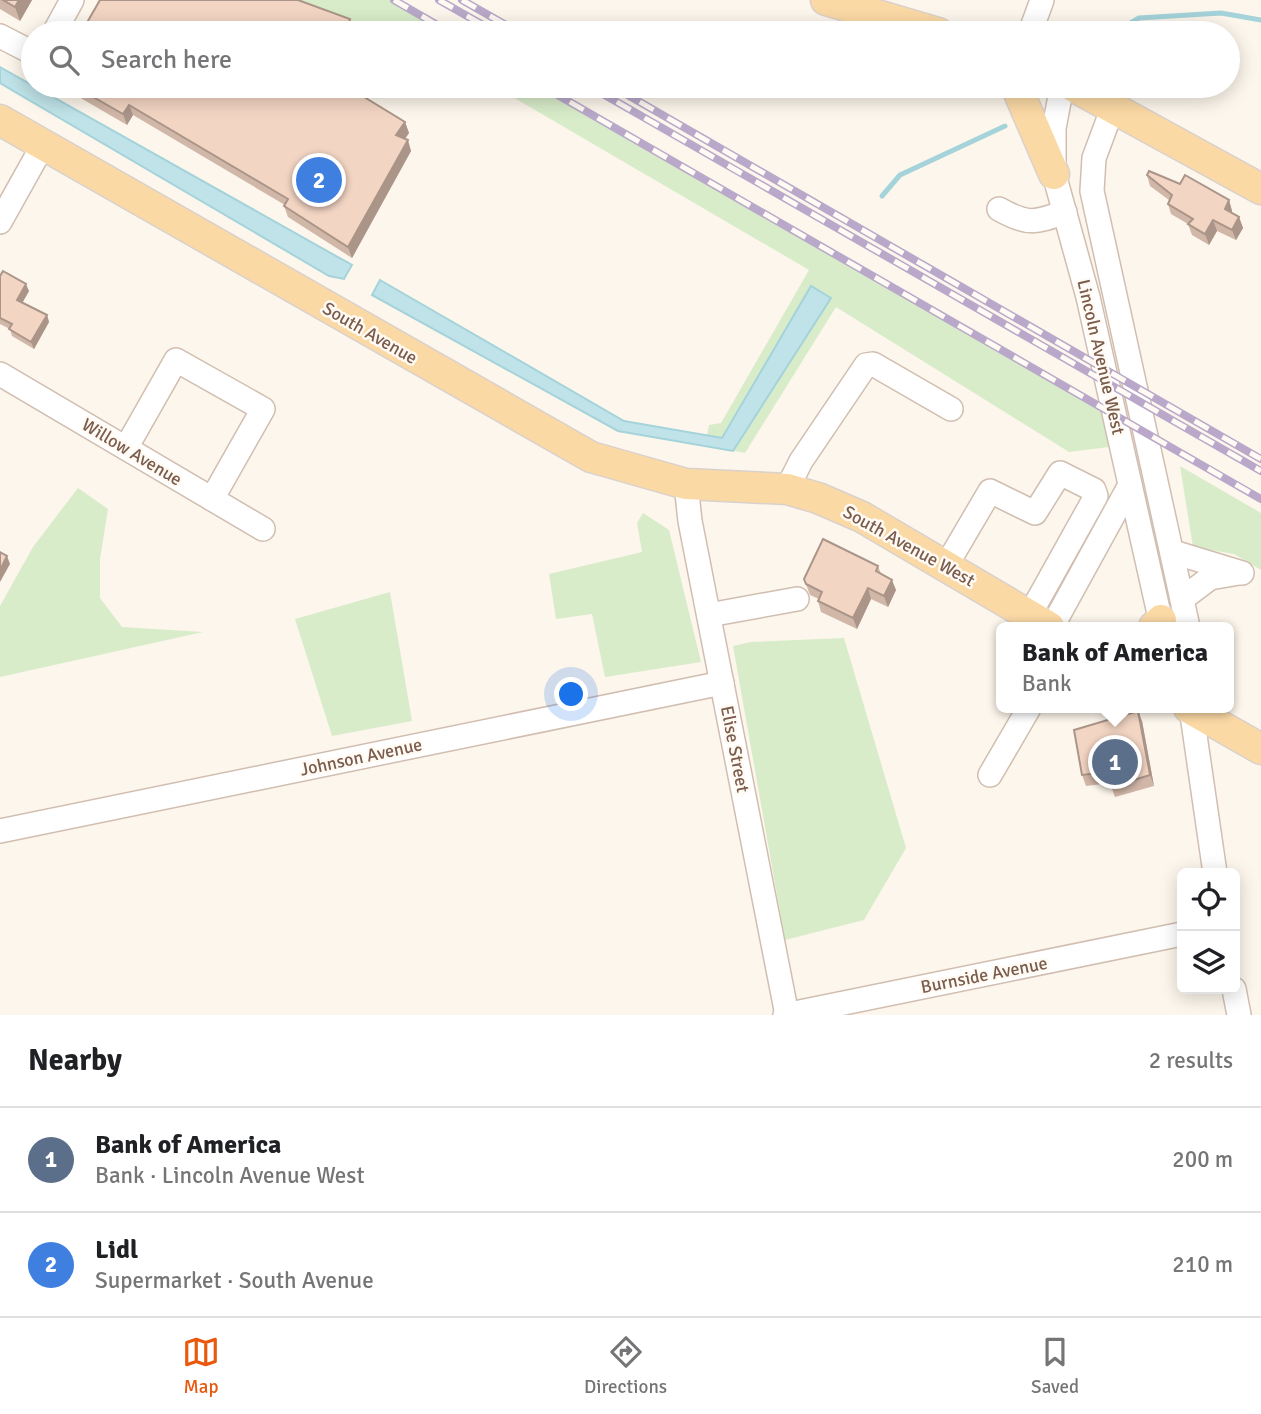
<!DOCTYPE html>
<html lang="en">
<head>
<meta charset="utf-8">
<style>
  :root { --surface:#fff; --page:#f6f6f6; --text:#202124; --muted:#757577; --line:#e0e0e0; --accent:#ea580c }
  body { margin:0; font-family:Signika,sans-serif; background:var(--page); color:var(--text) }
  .controls { position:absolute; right:21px; bottom:21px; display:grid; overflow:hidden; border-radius:10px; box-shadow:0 4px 18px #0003 }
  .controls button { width:63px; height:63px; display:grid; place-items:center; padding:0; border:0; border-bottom:2px solid var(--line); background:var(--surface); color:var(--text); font:35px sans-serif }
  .you { position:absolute; left:572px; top:695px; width:24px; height:24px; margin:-18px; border:5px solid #fff; border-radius:50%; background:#1a73e8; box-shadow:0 0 0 10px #1a73e833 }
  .badge { display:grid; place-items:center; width:46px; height:46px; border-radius:50%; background:var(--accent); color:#fff; font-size:23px; font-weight:700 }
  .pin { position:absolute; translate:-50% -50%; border:4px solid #fff; box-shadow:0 2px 7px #0006 }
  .popup { position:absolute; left:996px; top:622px; width:238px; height:91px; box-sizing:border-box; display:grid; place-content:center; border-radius:10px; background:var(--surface); filter:drop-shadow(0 2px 5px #0005); font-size:23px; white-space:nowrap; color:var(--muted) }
  .popup b { font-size:26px; color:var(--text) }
  .popup::after { content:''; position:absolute; left:50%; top:100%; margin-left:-14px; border:14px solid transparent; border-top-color:var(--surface) }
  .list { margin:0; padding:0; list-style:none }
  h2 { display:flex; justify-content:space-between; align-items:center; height:91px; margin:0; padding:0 28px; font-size:30px }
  h2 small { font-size:23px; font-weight:400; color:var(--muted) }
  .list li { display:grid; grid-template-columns:46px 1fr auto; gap:21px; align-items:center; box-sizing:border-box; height:105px; padding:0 28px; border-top:2px solid var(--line) }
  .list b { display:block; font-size:26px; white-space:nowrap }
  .list p { margin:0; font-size:23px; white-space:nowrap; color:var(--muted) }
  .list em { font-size:23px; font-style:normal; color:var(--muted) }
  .icon { flex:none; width:38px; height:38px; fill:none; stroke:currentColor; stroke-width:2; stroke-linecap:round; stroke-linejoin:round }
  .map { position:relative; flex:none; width:1261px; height:1015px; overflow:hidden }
  .search { position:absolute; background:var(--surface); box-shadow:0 4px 18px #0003; left:21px; right:21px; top:21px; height:77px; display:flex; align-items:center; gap:18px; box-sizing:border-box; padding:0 24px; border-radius:38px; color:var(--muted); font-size:26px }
  .sheet { height:301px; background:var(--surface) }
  nav { display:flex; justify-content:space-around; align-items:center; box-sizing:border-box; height:98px; border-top:2px solid var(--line); background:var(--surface); font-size:19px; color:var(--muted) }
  nav a { display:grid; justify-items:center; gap:4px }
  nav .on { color:var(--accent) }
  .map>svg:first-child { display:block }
  .green { fill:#d8ecc9 }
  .water { fill:#bfe3e8; stroke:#a5d3da; stroke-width:2 }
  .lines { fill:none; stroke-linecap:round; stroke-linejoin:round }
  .stream { stroke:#a5d3da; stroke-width:5 }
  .minor-casing { stroke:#d1beb0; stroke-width:26 }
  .major-casing { stroke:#dad1cd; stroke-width:33 }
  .minor { stroke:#fff; stroke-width:23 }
  .major { stroke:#fbd9a5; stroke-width:30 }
  .rail-casing { stroke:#b9a8c9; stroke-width:8 }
  .rail { stroke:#fffaf3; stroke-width:5; stroke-dasharray:16; stroke-linecap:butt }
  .wall { fill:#d1b7a8 }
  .shaded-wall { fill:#aa9588 }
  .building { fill:#f3d5c3; stroke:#aa9588; stroke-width:2 }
  .labels { text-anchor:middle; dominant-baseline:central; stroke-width:5; stroke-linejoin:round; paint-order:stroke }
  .street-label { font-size:18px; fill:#7a5c4d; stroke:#fffaf3 }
</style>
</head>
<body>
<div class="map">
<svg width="1261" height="1015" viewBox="0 0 1261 1015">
  <rect width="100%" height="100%" fill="#fdf6ec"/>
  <g class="green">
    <path d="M297,0H392L450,33H369L303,7Z"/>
    <path d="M494,86H541L1117,415V446L1069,452L836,307L745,453L705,445L709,425L721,423L809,270Z"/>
    <path d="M1180,466L1261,513V570L1234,554L1193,547Z"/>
    <path d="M78,488L108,509L100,559V598L122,627L203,632L0,677V606L33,547Z"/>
    <path d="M643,513L669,530L701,662L605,677L592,614L556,619L549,574L642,552L637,523Z"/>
    <path d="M390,592L412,721L332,736L295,619Z"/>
    <path d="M844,638L906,848L864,920L785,940L733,646L751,642Z"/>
  </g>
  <g class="water">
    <path d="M0,67L352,265L344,279L329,276L0,83Z"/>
    <path d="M380,280L624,421L722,438L811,286L831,298L733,451L618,431L372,295Z"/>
  </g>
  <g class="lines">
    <g class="stream">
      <path d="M1114,33L1139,18L1221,13L1261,20"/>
      <path d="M882,196L900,175L1005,126"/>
    </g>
    <defs>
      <g id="minor">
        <path d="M54,33L72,0"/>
        <path d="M1030,33L1042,0"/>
        <path d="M0,36L33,53"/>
        <path d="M1062,86L1054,128V174L1088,297L1162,627"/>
        <path d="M1113,107L1094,158L1092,191L1188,627"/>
        <path d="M999,209C1027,225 1035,223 1065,212"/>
        <path d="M0,222L43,145"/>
        <path d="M0,374L263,529"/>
        <path d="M126,448L176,360L263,409L212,499"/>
        <path d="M686,484L690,521L787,1015"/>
        <path d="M787,489L801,461L866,365L873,364L951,409"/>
        <path d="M1173,552L1242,573"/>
        <path d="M946,566L990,491L1035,513L1060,473L1094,490L1096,496L1029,616"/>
        <path d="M1182,599L1210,578L1239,573"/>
        <path d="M709,615L797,599"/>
        <path d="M1052,627L1130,485"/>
        <path d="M1191,708L1215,873"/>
        <path d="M990,775L1029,708"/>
        <path d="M0,831L722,683"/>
        <path d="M1234,989L1239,1015"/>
        <path d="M785,1015L1182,934"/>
      </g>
      <g id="major">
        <path d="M826,0L938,33"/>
        <path d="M1016,86L1054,174"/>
        <path d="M1073,86L1261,189"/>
        <path d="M0,120L591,457L686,484L787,489L818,498L862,517L1049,627"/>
        <path d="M1154,627L1161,620"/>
        <path d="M1189,708L1261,749"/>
      </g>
    </defs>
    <use href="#minor" class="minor-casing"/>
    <use href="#major" class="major-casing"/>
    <use href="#minor" class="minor"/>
    <use href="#major" class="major"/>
    <defs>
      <g id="rail">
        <path d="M394,0L451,33"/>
        <path d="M439,0L497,33"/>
        <path d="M462,0L520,33"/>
        <path d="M542,86L1261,499"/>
        <path d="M589,86L1261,471"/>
        <path d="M612,86L1261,459"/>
      </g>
    </defs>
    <use href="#rail" class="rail-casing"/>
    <use href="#rail" class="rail"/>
  </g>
  <g class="wall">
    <path d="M0,0H32L20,21L0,9Z"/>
    <path d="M60,86H346L405,122L409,133L405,139L411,151L352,258L288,217L284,206L285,205L133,115L127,125Z"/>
    <path d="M1147,175L1180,184L1229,200L1232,211L1231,213L1239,217L1243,228L1236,240L1217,231L1209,245L1192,235L1188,224L1171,214L1168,204L1169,200L1150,186Z"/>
    <path d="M0,276L29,291L22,303L47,315L49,322L34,349L12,336L10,329L0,324Z"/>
    <path d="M878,566L881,574L896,590L888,607L871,599L857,629L821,612L818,601L819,599L810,595L804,579Z"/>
    <path d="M1142,721L1154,786L1115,797L1110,783L1086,786L1082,775Z"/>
  </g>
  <g class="shaded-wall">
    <path d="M19,0H32L20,21L15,7Z"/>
    <path d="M350,19L354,30L353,33H345Z"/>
    <path d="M129,105L133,115L127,125L123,114Z"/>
    <path d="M405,122L409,133L400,145L396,135Z"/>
    <path d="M408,140L411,151L352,258L348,247Z"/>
    <path d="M1229,200L1232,211L1228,220L1225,209Z"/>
    <path d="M1239,217L1243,228L1236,240L1232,230Z"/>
    <path d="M1213,220L1217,231L1209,245L1205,234Z"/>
    <path d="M26,284L29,291L20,307L17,300Z"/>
    <path d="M47,315L49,322L34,349L31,342Z"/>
    <path d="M7,556L10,564L0,582V570Z"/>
    <path d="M892,580L896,590L888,607L884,596Z"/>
    <path d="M868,588L871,599L857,629L853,618Z"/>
    <path d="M1138,711L1142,721L1154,786L1150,775Z"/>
  </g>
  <g class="building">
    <path d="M3,0H19L15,7Z"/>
    <path d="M100,0H298L350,19L345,33H81Z"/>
    <path d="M74,86H346L405,122L396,135L408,140L348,247L284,206L288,199L129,105L123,114Z"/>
    <path d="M1149,171L1180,184L1185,175L1229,200L1225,209L1239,217L1232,230L1213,220L1205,234L1188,224L1193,219L1168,204L1172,195L1147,175Z"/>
    <path d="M3,271L26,284L17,300L47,315L31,342L9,329L12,324L0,318V276Z"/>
    <path d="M823,539L878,566L876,571L892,580L884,596L868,588L853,618L818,601L822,592L806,584L804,579Z"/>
    <path d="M0,552L7,556L0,570Z"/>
    <path d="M1138,711L1150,775L1111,787L1106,772L1082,775L1074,730Z"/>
  </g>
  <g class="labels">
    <g class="street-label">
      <text transform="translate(370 333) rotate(30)">South Avenue</text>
      <text transform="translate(1101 357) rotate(77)">Lincoln Avenue West</text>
      <text transform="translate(132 452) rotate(31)">Willow Avenue</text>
      <text transform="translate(909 546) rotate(29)">South Avenue West</text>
      <text transform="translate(735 749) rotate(79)">Elise Street</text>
      <text transform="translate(361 757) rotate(-12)">Johnson Avenue</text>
      <text transform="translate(984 975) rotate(-11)">Burnside Avenue</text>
    </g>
  </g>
</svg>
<div class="controls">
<button><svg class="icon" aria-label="locate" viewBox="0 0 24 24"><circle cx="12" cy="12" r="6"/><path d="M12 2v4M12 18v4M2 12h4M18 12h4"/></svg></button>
<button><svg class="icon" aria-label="layers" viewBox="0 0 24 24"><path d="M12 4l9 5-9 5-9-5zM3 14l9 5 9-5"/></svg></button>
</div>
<div class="you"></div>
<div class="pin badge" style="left:1115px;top:762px;background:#5c6f8a">1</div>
<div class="popup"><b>Bank of America</b>Bank</div>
<div class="pin badge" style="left:319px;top:180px;background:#3f7fe0">2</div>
<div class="search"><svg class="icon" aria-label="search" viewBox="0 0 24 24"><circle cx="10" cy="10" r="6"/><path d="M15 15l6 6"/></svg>Search here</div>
</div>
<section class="sheet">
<h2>Nearby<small>2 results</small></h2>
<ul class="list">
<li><span class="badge" style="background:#5c6f8a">1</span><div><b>Bank of America</b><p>Bank · Lincoln Avenue West</p></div><em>200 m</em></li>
<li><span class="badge" style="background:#3f7fe0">2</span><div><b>Lidl</b><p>Supermarket · South Avenue</p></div><em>210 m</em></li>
</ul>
</section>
<nav>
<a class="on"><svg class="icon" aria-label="map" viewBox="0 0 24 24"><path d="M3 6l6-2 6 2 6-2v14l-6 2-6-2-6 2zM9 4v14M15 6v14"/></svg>Map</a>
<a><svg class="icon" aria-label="directions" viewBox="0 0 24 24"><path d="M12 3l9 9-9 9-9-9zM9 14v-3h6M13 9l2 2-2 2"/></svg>Directions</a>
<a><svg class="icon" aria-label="saved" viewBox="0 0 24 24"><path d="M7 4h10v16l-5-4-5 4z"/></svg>Saved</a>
</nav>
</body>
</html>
